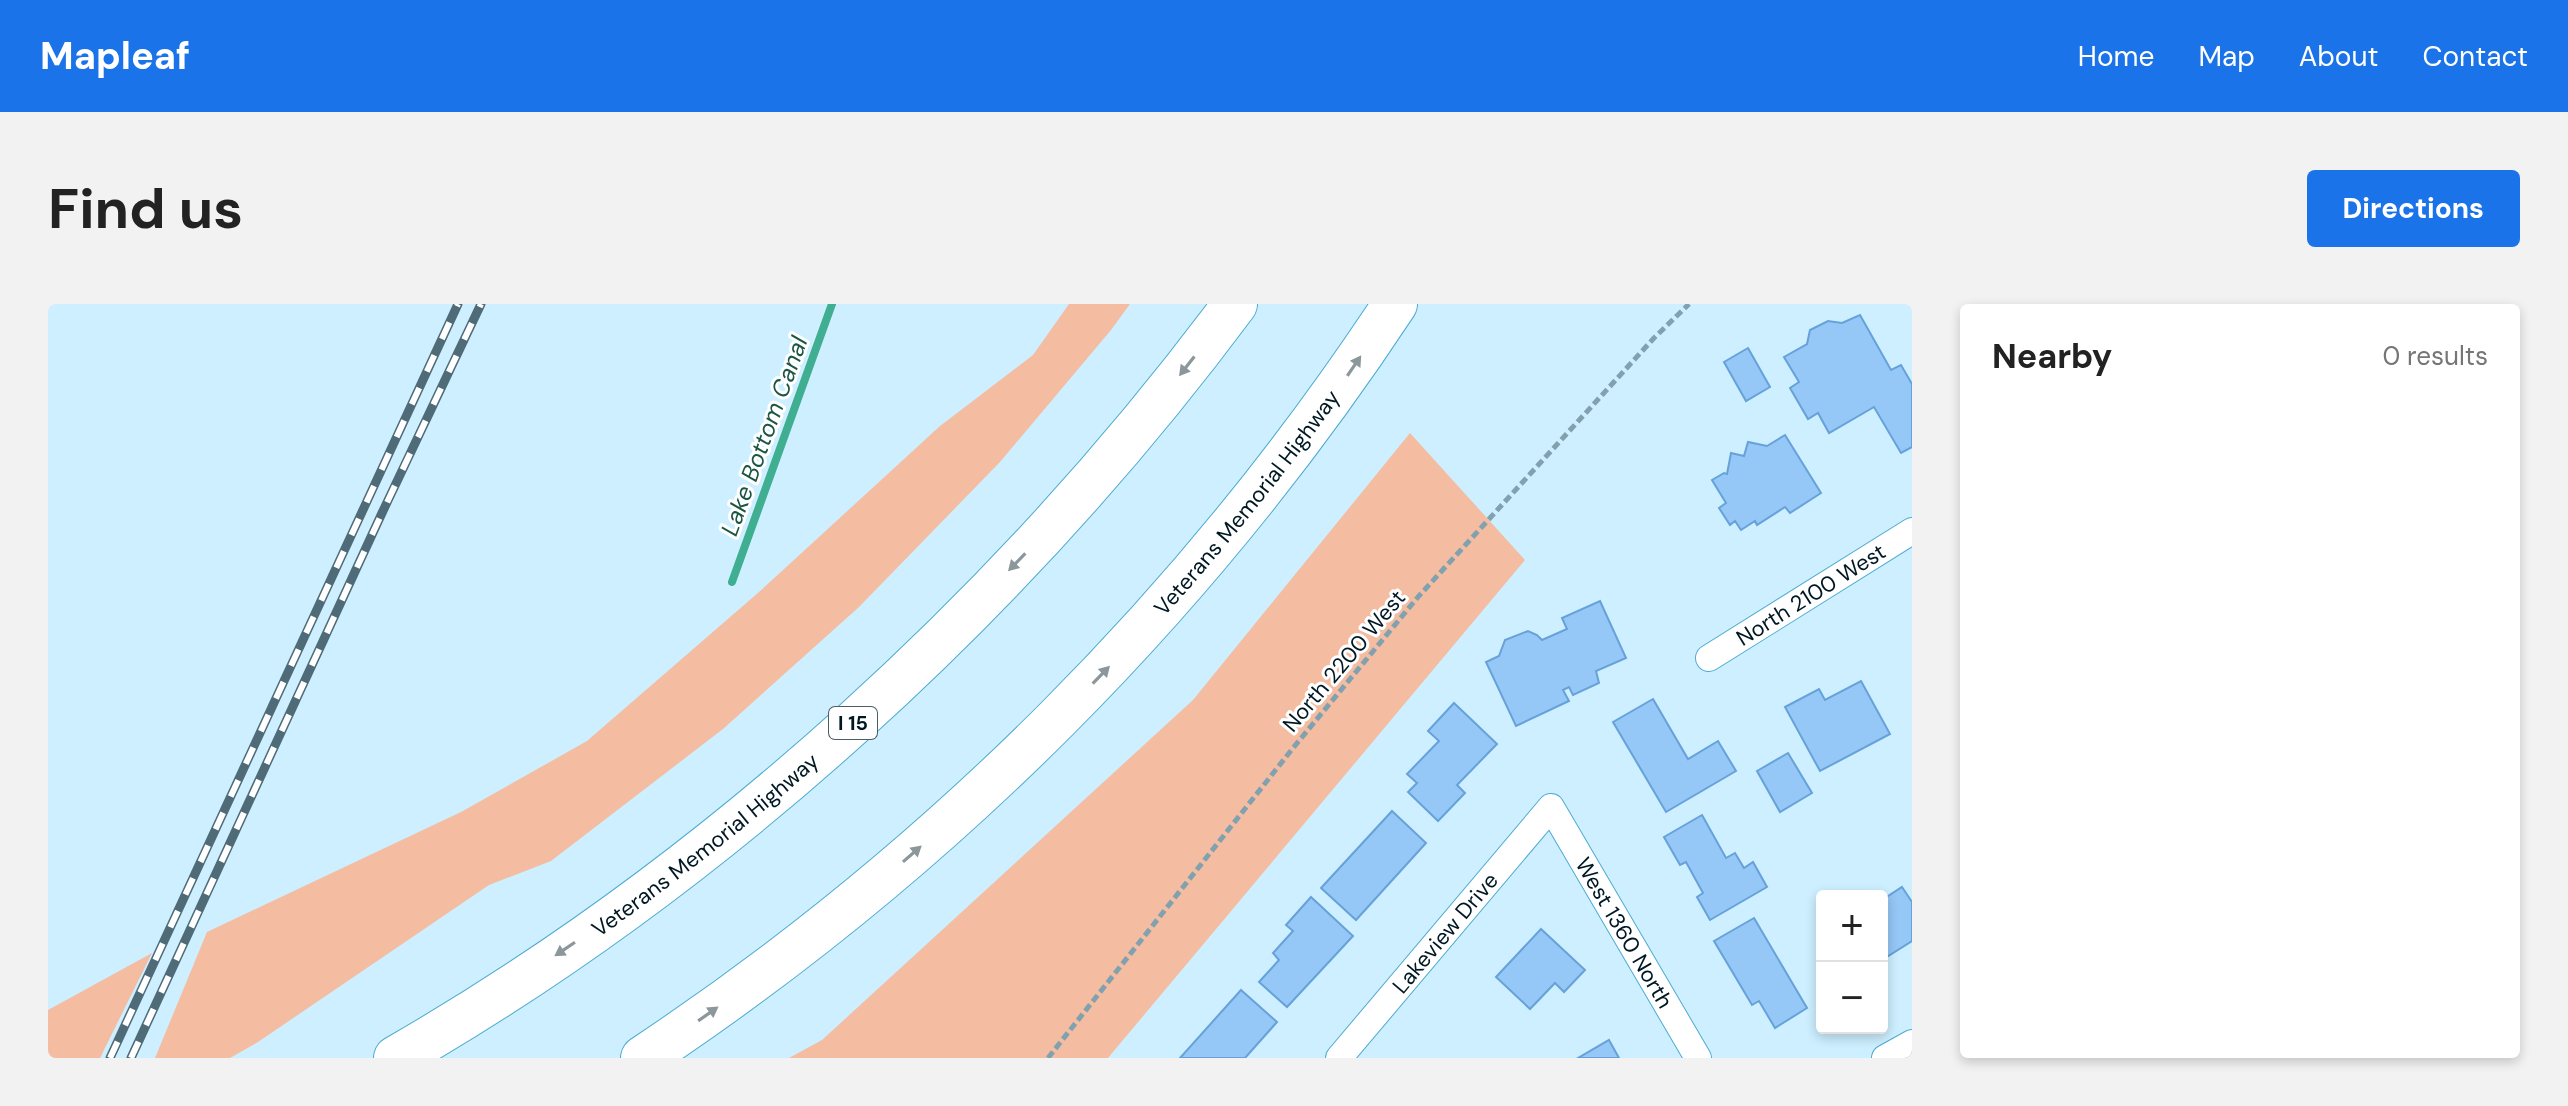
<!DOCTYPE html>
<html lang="en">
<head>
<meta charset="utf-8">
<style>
  :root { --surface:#fff; --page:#f2f2f2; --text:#222; --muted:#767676; --line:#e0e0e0; --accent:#1a73e8 }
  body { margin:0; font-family:"DM Sans",sans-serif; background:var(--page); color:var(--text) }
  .controls { position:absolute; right:24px; bottom:24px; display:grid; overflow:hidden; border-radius:8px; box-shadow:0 4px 12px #0003 }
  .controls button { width:72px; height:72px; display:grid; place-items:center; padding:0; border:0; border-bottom:2px solid var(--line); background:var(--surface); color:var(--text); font:40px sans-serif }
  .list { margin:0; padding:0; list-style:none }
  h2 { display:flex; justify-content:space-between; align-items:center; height:104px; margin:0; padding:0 32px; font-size:34px }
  h2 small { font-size:26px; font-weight:400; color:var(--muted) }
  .map { position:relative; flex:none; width:1864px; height:754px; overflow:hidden; border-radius:8px }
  header { display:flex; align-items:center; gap:48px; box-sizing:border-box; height:112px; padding:0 40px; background:var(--accent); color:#fff }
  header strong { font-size:38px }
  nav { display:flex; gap:44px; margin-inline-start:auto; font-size:28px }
  .intro { display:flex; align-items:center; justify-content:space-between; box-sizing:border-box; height:192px; padding:0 48px }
  h1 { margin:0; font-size:56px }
  .button { padding:20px 36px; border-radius:8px; background:var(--accent); color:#fff; font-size:28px; font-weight:700 }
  main { display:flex; gap:48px; padding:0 48px }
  aside { flex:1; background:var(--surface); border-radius:8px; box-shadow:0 4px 12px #0003 }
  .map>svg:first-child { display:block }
  .green { fill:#f4bda2 }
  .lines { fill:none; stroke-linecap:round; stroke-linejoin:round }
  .stream { stroke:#40ae90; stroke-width:8 }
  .building { fill:#95c7f7; stroke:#66a2d9; stroke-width:2 }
  .minor-casing { stroke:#4eabd1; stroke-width:28 }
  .motorway-casing { stroke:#4eabd1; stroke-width:46 }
  .path { stroke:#82a1af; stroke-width:5; stroke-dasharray:8 4; stroke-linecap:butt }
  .minor { stroke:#fff; stroke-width:26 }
  .motorway { stroke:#fff; stroke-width:44 }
  .rail-casing { stroke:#4f6b78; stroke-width:9 }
  .rail { stroke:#fff; stroke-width:6; stroke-dasharray:18; stroke-linecap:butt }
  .oneway { fill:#8c979c }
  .labels { text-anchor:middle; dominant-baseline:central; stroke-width:6; stroke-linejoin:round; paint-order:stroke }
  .shield { fill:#fff; stroke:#4c5d65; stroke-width:2 }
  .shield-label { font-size:20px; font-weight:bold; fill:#001823 }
  .street-label { font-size:22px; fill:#001823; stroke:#fff }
  .water-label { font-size:24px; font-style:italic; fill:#1a5642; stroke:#fff }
</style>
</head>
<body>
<header>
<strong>Mapleaf</strong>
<nav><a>Home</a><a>Map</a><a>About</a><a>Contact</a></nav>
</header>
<div class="intro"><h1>Find us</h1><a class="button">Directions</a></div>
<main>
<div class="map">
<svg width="1864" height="754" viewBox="0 0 1864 754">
  <rect width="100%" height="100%" fill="#cdefff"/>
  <g class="green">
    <path d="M1021,0H1082L1063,26L952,158L811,303L675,425L503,557L441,581L210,738L182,754H107L159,628L413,508L539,437L711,288L892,122L985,51Z"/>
    <path d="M1362,129L1477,256L1060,754H741L774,736L1145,396Z"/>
    <path d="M104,649L52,754H0V706Z"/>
  </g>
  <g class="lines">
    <path class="stream" d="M684,278L784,0"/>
  </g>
  <g class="building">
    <path d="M1812,11L1843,66L1853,61L1864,80V143L1853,149L1826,103L1781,129L1770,109L1760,115L1742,84L1751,78L1736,53L1759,40L1762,26L1780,17L1794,19Z"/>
    <path d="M1700,44L1722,83L1698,97L1676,58Z"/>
    <path d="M1737,131L1773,189L1742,209L1737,203L1709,221L1707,217L1693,226L1687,217L1682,221L1671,204L1678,199L1664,176L1676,169L1679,170L1683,149L1696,152L1700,138L1719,142Z"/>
    <path d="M1552,297L1578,354L1548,367L1551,379L1525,391L1521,383L1515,386L1521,397L1468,422L1438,358L1451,352L1457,336L1480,327L1489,331L1494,336L1519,325L1514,314Z"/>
    <path d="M1813,377L1842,430L1772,467L1737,403L1771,385L1777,396Z"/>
    <path d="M1605,395L1640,455L1670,437L1688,467L1618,508L1565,418Z"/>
    <path d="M1406,399L1449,440L1409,481L1417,489L1390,517L1360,488L1369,479L1359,470L1391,437L1380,427Z"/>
    <path d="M1740,449L1764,489L1732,508L1709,467Z"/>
    <path d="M1344,507L1378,539L1308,616L1273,584Z"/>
    <path d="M1654,511L1678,554L1687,549L1696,564L1705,558L1719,583L1662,616L1649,593L1655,589L1638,558L1632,561L1616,533Z"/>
    <path d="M1854,583L1864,598V637L1834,656V596Z"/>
    <path d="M1263,593L1305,632L1239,703L1211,678L1231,656L1225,649L1245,627L1238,621Z"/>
    <path d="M1706,614L1759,704L1727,724L1711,697L1704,701L1666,637Z"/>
    <path d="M1493,625L1537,666L1516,688L1507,679L1482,705L1448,673Z"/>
    <path d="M1193,686L1229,718L1197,754H1132Z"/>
    <path d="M1561,736L1571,754H1530Z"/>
  </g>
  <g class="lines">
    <defs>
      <g id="minor">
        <path id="s1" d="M1661,354L1864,227"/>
        <path id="s2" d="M1291,754L1503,503L1650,754"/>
        <path d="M1837,754L1864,739"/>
      </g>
      <g id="motorway">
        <path id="s3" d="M348,754C670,569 966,297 1187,0"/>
        <path id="s4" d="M595,754C893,556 1150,299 1347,0"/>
      </g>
    </defs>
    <use href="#minor" class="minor-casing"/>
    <use href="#motorway" class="motorway-casing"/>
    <path class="path" d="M1000,754L1245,444L1370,293L1606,34L1641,0"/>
    <use href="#minor" class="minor"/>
    <use href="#motorway" class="motorway"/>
    <defs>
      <g id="rail">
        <path d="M62,754L410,0"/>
        <path d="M83,754L334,209L433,0"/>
      </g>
    </defs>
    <use href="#rail" class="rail-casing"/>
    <use href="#rail" class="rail"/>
  </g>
  <defs><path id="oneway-solid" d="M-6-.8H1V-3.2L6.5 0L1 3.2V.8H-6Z" transform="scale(2)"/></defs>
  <g class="oneway">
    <use href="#oneway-solid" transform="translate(1139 62) rotate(128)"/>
    <use href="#oneway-solid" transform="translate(1306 62) rotate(-56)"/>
    <use href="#oneway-solid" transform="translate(969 258) rotate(134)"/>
    <use href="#oneway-solid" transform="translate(1053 371) rotate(-46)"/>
    <use href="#oneway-solid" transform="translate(864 550) rotate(-41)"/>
    <use href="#oneway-solid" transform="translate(517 645) rotate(146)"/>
    <use href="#oneway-solid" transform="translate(660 710) rotate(-35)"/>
  </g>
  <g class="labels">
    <rect class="shield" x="781" y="403" width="48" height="32" rx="6"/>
    <g class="shield-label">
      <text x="805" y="419">I 15</text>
    </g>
    <g class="street-label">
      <text stroke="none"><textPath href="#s4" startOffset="824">Veterans Memorial Highway</textPath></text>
      <text stroke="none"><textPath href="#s1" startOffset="120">North 2100 West</textPath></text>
      <text transform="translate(1296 357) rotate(-50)">North 2200 West</text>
      <text stroke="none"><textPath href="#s3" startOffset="376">Veterans Memorial Highway</textPath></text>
      <text stroke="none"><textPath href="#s2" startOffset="164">Lakeview Drive</textPath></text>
      <text stroke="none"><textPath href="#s2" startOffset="474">West 1360 North</textPath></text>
    </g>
    <g class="water-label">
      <text transform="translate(716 132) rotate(-70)">Lake Bottom Canal</text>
    </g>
  </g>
</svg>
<div class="controls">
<button>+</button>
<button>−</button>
</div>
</div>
<aside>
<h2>Nearby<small>0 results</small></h2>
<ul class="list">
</ul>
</aside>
</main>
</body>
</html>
